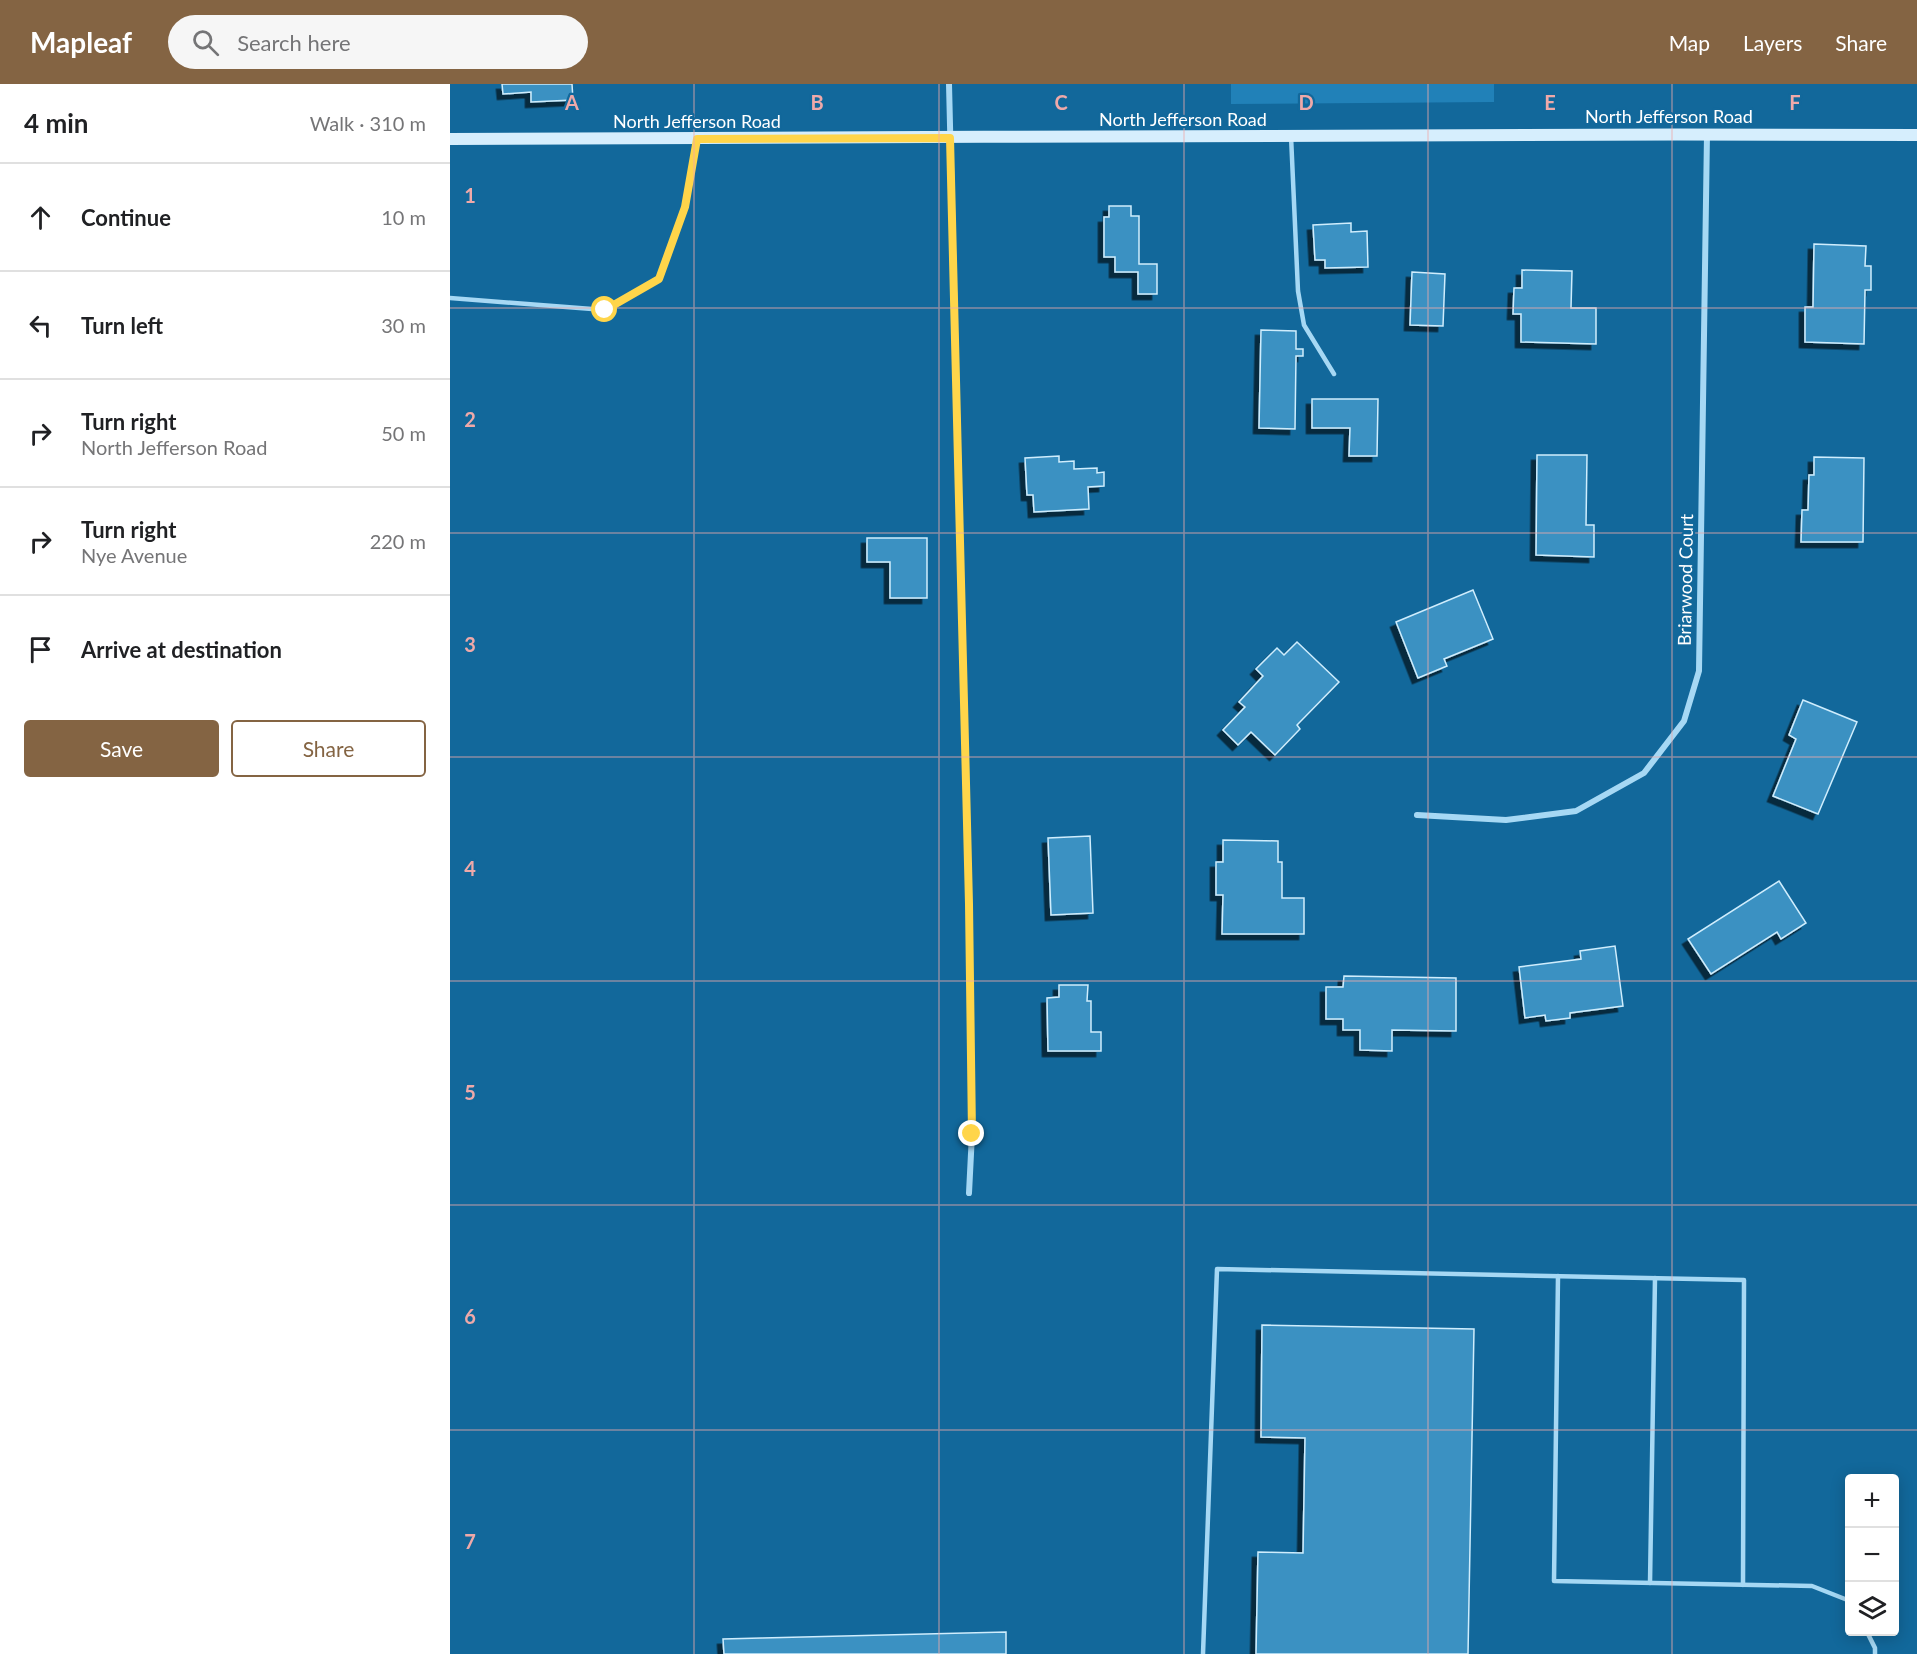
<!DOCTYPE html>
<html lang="en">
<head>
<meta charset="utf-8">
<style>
  :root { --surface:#fff; --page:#f6f6f6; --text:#202124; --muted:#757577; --line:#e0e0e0; --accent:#846443 }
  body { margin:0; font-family:Lato,sans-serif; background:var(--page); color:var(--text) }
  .controls { position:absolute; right:18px; bottom:18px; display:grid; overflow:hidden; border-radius:6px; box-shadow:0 3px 15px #0003 }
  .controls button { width:54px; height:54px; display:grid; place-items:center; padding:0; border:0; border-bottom:2px solid var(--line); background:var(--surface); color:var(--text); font:30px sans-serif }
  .stop { position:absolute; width:18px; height:18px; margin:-14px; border:4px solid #ffd54a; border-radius:50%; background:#fff }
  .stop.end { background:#ffd54a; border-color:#fff; box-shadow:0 2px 6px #0008 }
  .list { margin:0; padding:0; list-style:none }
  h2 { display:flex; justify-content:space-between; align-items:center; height:78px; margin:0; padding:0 24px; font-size:26px }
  h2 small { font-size:20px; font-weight:400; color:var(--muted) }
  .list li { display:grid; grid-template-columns:39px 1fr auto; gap:18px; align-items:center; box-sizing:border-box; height:108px; padding:0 24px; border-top:2px solid var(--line) }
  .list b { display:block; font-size:22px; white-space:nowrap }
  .list p { margin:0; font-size:20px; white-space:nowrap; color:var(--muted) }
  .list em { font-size:20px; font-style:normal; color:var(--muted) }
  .actions { display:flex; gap:12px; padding:18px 24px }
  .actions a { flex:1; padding:14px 0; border:2px solid var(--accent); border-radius:6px; text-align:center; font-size:21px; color:var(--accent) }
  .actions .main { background:var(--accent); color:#fff }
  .icon { flex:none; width:33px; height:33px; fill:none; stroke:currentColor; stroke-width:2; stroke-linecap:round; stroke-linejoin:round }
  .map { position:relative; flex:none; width:1467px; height:1570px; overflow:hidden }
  header { display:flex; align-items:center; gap:36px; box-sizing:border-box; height:84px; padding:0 30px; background:var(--accent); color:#fff }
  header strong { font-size:28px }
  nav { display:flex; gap:33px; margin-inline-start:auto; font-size:21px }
  .search { width:420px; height:54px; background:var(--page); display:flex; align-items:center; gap:15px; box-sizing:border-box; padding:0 21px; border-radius:33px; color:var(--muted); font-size:22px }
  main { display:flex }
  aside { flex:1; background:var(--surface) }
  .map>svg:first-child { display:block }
  .green { fill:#2181b8 }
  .building { fill:#3b91c2; stroke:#cfedfd; stroke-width:1.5; filter:url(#shadow) }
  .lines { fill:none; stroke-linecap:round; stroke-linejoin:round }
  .lane { stroke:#a6d8f4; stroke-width:4.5 }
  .street { stroke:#a6d8f4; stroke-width:6 }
  .secondary { stroke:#d6eefd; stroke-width:12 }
  .route { stroke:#ffd54a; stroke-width:8 }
  .grid { fill:none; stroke:#efa9a9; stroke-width:1.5; stroke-opacity:0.55 }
  .labels { text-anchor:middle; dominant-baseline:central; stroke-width:4.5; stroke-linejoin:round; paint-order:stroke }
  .street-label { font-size:18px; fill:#fff; stroke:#12689b }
  .grid-label { font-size:20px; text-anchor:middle; font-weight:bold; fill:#efa9a9; stroke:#12689b; stroke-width:4.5; stroke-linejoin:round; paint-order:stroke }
</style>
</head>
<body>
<header>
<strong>Mapleaf</strong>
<div class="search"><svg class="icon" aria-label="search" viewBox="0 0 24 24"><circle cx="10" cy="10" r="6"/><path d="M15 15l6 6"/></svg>Search here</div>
<nav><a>Map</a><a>Layers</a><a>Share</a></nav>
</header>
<main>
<aside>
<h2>4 min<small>Walk · 310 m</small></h2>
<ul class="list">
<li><svg class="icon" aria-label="ahead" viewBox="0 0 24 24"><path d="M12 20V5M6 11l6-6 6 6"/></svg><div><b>Continue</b></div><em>10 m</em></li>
<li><svg class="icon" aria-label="left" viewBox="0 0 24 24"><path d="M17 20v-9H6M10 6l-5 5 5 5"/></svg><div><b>Turn left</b></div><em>30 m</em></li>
<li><svg class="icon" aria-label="right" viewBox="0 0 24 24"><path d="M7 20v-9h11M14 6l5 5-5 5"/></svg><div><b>Turn right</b><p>North Jefferson Road</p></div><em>50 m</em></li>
<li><svg class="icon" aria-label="right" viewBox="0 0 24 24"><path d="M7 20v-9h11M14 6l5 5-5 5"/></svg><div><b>Turn right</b><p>Nye Avenue</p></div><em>220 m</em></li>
<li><svg class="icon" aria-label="arrive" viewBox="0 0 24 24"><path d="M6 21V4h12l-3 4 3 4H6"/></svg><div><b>Arrive at destination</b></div></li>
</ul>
<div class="actions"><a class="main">Save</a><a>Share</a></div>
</aside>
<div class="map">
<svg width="1467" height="1570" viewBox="0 0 1467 1570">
  <defs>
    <filter id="shadow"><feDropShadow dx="-5.5" dy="5.5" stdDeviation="0" flood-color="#0009"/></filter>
  </defs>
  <rect width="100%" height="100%" fill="#12689b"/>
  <path class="green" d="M781,0H1044V18L781,20Z"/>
  <g class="building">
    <path d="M52,0H122L123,16L81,18V8L53,10Z"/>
    <path d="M659,122H681V132H689V180H707V210H688V188H665V173H654V133H659Z"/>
    <path d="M901,139V148L917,147L918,183L875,184V176H865L863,141Z"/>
    <path d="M1364,160L1416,162L1415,182H1421V206H1415L1414,260L1355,258V223H1363Z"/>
    <path d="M1072,186L1122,187L1121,224H1146V260L1071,258V230H1063L1064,204H1072Z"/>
    <path d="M962,188L995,190L993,242L960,241Z"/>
    <path d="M811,246L846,247V265H853V272H846L845,345L809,344Z"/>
    <path d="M862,315H928L927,372H899L900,344H862Z"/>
    <path d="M1087,371H1137L1136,441H1144V473L1086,471Z"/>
    <path d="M609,372V378L624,377V385L647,384V389L654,388V402L638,403L639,425L584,428L583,411H577L575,374Z"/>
    <path d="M1364,373L1414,374L1413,458H1351L1352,426H1358L1359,391H1364Z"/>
    <path d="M417,454H477V514H440V478H417Z"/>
    <path d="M1023,506L1043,555L994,575L997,582L968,594L946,538Z"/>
    <path d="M847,558L889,598L847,641L850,645L825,671L801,648L788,661L773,646L795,623L789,618L813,592L806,585L827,564L834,571Z"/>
    <path d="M1353,616L1407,638L1368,730L1323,712L1346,655L1339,651Z"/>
    <path d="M640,752L643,829L601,831L598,754Z"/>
    <path d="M773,756L828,757V778H832V814H854V850H772L773,811H766V778H773Z"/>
    <path d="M1329,797L1356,839L1331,855L1327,848L1261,890L1238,855Z"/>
    <path d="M1165,862L1173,922L1120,929V934L1096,937L1095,931L1075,934L1069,883L1131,875L1130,867Z"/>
    <path d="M894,892L1006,894V947L942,946V967L910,966V946H893V935H876V903H893Z"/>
    <path d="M609,901H638L637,917H641V948H651V967H598L597,914L609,913Z"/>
    <path d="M812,1241L1024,1245L1018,1570H806L808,1468L853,1469L855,1354L811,1353Z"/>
    <path d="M556,1548V1570H274L273,1555Z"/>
  </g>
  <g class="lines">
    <g class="lane">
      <path d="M841,52L848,207L854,241L884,290"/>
      <path d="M0,214L155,226L209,195L235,123L247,55"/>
      <path d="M1108,1192L1104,1497L1362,1502L1400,1517"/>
      <path d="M1200,1499L1205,1194"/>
      <path d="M1417,1548L1425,1564V1570"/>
      <path d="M753,1570L767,1185L1294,1196L1293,1501"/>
    </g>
    <g class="street">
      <path d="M499,0L519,820L522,1050L519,1109"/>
      <path d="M967,731L1056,736L1126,727L1194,689L1234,637L1249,587L1257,50"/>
    </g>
    <path class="secondary" d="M0,55C489,54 978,49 1467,51"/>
  </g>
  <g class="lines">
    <path class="route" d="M155,226L209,195L235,123L247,55L500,54L519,820L522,1050"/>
  </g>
  <path class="grid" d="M244,0V1570M489,0V1570M734,0V1570M978,0V1570M1222,0V1570M0,224H1467M0,449H1467M0,673H1467M0,897H1467M0,1121H1467M0,1346H1467"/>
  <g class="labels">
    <g class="street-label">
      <text x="1219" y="32">North Jefferson Road</text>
      <text x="733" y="35">North Jefferson Road</text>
      <text x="247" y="37">North Jefferson Road</text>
      <text transform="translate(1235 496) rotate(-89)">Briarwood Court</text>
    </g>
  </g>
  <g class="grid-label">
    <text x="122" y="26">A</text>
    <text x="367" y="26">B</text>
    <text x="611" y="26">C</text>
    <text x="856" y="26">D</text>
    <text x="1100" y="26">E</text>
    <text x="1345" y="26">F</text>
    <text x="20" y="119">1</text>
    <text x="20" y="343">2</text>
    <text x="20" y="568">3</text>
    <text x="20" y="792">4</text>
    <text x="20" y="1016">5</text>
    <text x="20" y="1240">6</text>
    <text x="20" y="1465">7</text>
  </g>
</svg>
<div class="controls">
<button>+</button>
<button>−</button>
<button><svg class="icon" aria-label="layers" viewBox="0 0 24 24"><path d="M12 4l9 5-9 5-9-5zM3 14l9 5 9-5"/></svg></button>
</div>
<div class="stop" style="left:155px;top:226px"></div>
<div class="stop end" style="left:522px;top:1050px"></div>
</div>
</main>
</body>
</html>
